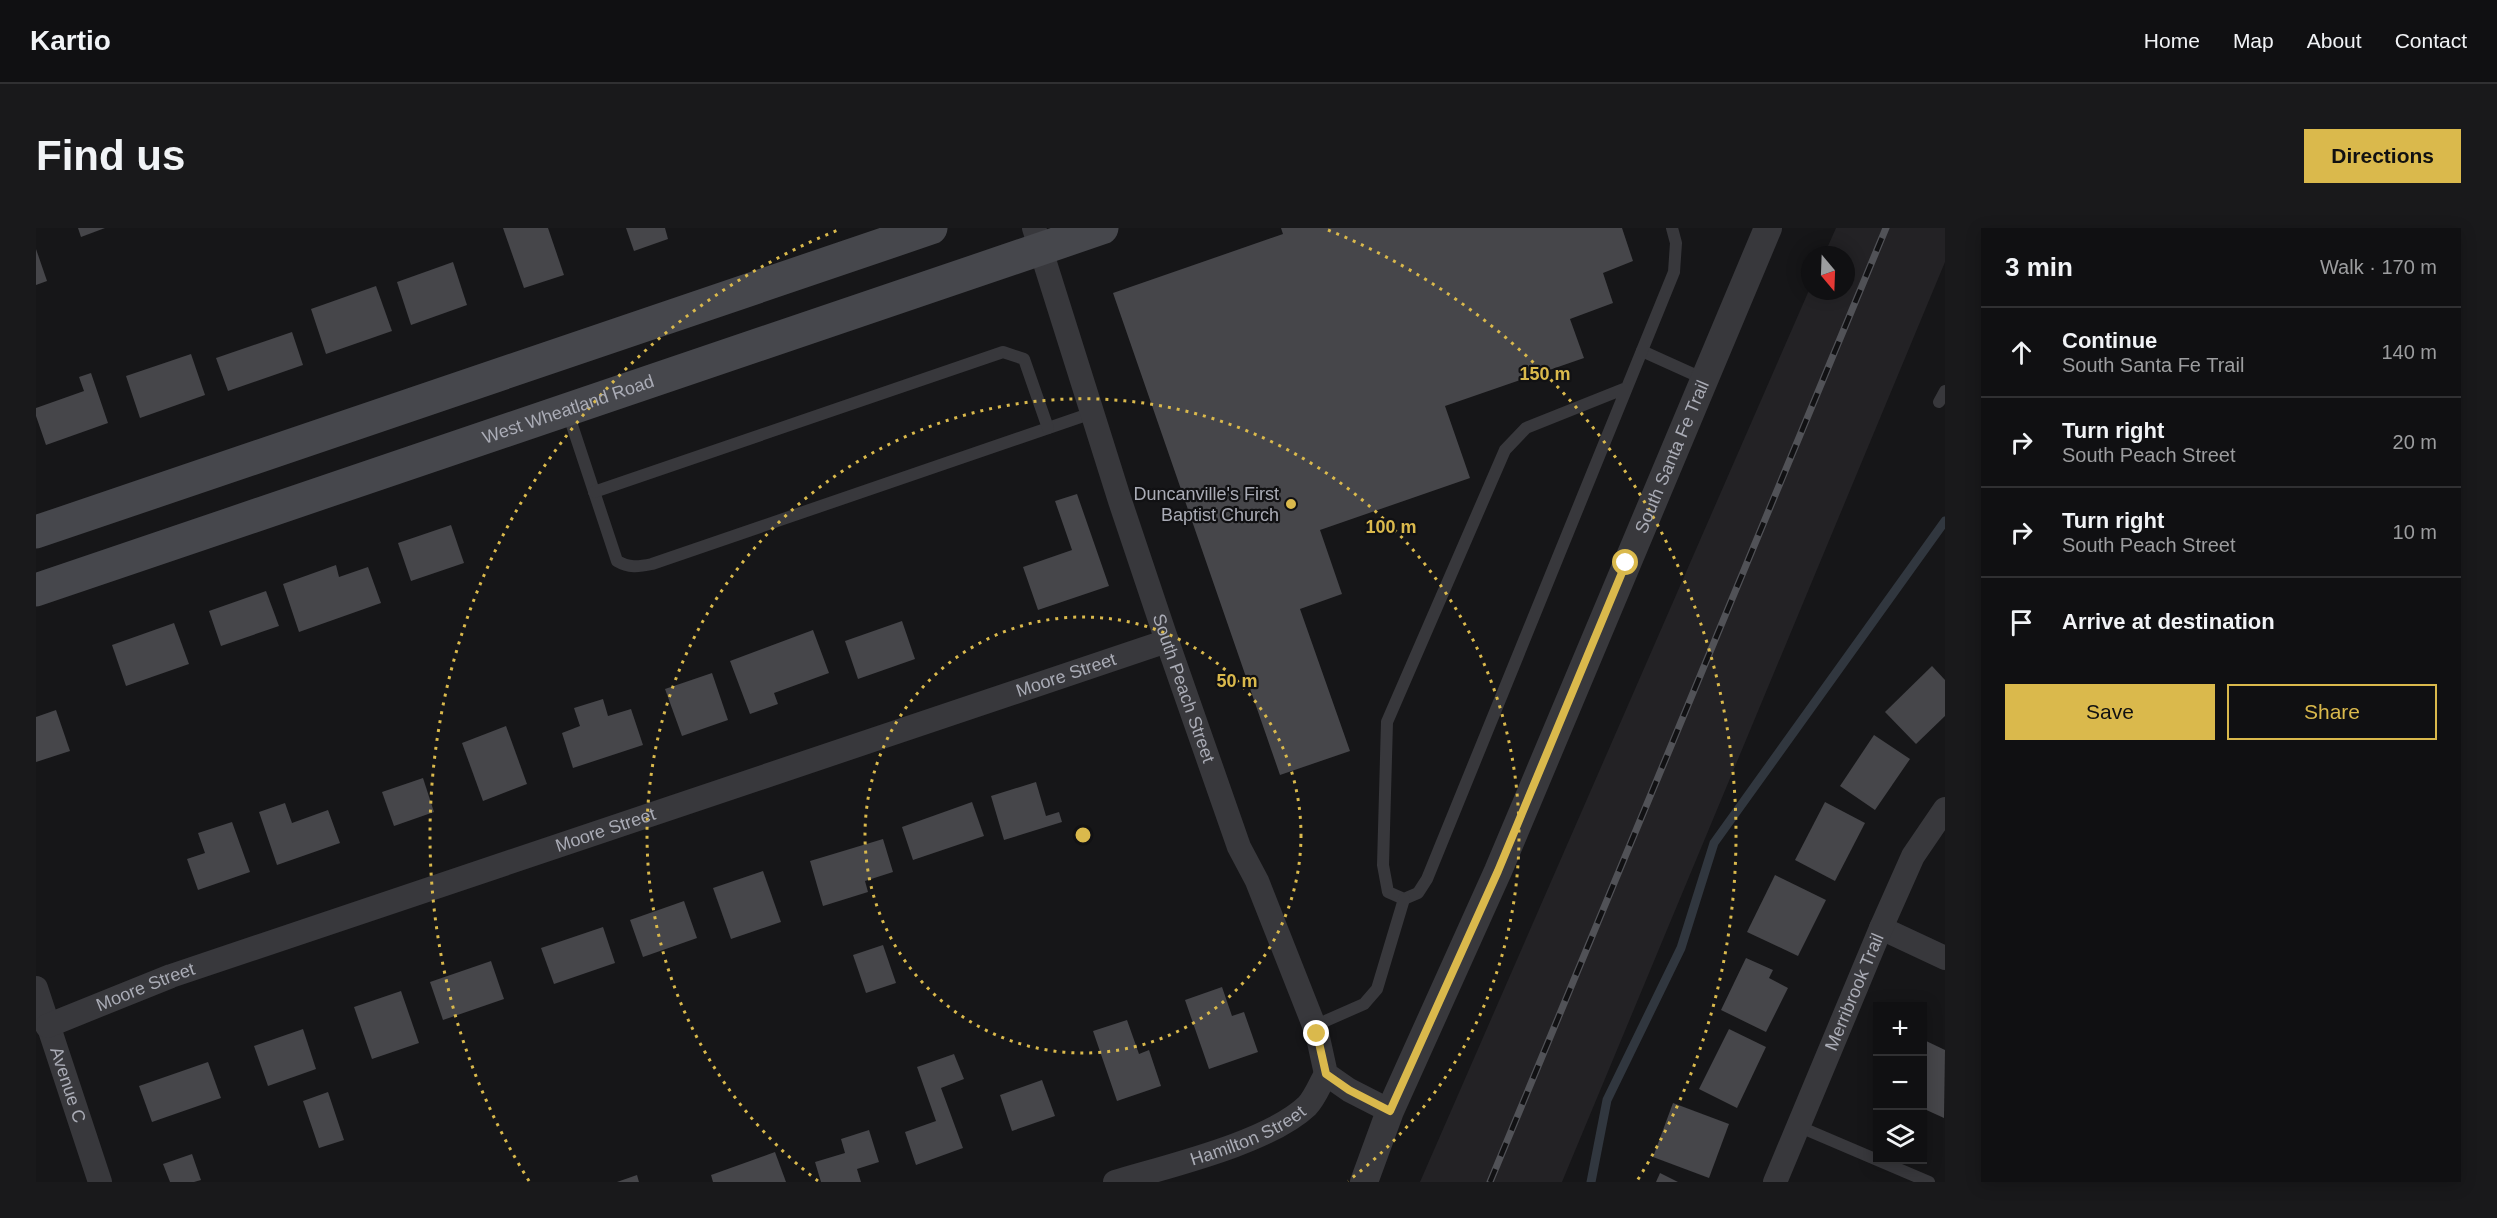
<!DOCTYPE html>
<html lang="en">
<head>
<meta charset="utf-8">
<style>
  :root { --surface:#101012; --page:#19191b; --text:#f1f3f6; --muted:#9c9d9f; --line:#303032; --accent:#dab94c }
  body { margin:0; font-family:Arial,sans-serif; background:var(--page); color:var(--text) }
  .controls { position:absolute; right:18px; bottom:18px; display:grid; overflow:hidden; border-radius:0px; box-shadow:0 3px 15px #0003 }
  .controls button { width:54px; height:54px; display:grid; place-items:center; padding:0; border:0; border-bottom:2px solid var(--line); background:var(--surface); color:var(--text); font:30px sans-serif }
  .compass { position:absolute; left:1765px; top:18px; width:54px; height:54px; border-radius:50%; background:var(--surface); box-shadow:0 3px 15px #0003; rotate:161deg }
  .stop { position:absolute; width:18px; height:18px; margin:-14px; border:4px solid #dab94c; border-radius:50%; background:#fff }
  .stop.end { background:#dab94c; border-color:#fff; box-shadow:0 2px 6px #0008 }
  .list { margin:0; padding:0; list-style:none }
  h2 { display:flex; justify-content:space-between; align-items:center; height:78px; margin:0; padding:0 24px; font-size:26px }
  h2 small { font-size:20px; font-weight:400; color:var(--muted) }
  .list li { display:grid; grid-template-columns:39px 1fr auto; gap:18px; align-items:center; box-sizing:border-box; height:90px; padding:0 24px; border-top:2px solid var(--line) }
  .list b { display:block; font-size:22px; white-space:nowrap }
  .list p { margin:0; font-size:20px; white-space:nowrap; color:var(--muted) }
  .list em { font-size:20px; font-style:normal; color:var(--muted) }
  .actions { display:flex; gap:12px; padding:18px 24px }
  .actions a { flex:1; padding:14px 0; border:2px solid var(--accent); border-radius:0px; text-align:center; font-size:21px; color:var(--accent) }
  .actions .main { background:var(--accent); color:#111 }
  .icon { flex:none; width:33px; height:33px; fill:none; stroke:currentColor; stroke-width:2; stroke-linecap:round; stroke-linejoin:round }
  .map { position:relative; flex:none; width:1909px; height:954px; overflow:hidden; border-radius:0px }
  header { display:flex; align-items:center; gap:36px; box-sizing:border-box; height:84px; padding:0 30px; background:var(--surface); border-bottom:2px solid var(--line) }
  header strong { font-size:28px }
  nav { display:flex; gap:33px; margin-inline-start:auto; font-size:21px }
  .intro { display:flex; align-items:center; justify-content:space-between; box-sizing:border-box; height:144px; padding:0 36px }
  h1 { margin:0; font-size:42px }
  .button { padding:15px 27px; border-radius:0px; background:var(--accent); color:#111; font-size:21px; font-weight:700 }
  main { display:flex; gap:36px; padding:0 36px }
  aside { flex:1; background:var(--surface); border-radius:0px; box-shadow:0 3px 15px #0003 }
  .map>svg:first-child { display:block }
  .built { fill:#232225 }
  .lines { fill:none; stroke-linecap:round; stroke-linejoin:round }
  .stream { stroke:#31373f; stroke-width:9 }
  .building { fill:#46464a }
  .service { stroke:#38383c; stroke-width:12 }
  .minor { stroke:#38383c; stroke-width:24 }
  .tertiary { stroke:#38383c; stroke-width:28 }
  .secondary { stroke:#46474c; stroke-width:33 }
  .rail-casing { stroke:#515257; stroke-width:7 }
  .rail { stroke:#111113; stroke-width:4.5; stroke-dasharray:14; stroke-linecap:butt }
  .route { stroke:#dab94c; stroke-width:8 }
  .ring { fill:none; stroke:#dab94c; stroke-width:3; stroke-dasharray:3 6 }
  .poi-dot { fill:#dab94c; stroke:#111113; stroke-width:2 }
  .labels { text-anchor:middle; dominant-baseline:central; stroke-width:4.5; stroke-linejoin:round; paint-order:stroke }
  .street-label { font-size:18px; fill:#aaacb6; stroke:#111113 }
  .poi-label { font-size:18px; fill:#aaacb6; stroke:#111113; text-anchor:end }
  .centre { fill:#dab94c; stroke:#111113; stroke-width:3 }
  .ring-label { font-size:18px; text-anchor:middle; font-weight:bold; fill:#dab94c; stroke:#111113; stroke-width:4.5; stroke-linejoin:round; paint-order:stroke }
</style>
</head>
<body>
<header>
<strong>Kartio</strong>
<nav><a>Home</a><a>Map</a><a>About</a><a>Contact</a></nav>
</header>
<div class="intro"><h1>Find us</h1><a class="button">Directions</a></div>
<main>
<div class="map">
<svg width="1909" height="954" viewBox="0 0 1909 954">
  <rect width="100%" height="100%" fill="#161618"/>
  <path class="built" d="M1800,0H1909V34L1526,954H1384L1774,60V63H1810V27H1788Z"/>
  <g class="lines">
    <path class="stream" d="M1555,954L1571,872L1645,720L1678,615L1909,293"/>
  </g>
  <g class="building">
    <path d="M42,0H69L45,9Z"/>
    <path d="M467,0H512L528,47L488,60Z"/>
    <path d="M590,0H629L632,11L598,23Z"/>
    <path d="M1245,0H1586L1597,33L1567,45L1577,75L1534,91L1548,130L1409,178L1434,250L1284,302L1306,366L1264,381L1314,523L1244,547L1077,65L1247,6Z"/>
    <path d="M0,21L11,53L0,57Z"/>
    <path d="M417,34L431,77L375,97L361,54Z"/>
    <path d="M340,58L356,103L290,126L275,81Z"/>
    <path d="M256,104L267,137L192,163L180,130Z"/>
    <path d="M155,126L169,167L104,190L90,148Z"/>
    <path d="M55,145L72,195L10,217L0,188V180L48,163L43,149Z"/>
    <path d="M1041,266L1073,358L1002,382L987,339L1036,322L1019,273Z"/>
    <path d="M415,297L428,335L375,353L362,315Z"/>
    <path d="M300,337L303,349L332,339L345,375L263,404L247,356Z"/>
    <path d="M230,363L243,398L185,418L173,383Z"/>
    <path d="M866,393L879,431L822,451L809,413Z"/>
    <path d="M138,395L153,436L90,458L76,417Z"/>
    <path d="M777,402L793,445L738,465L742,476L714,486L694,433Z"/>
    <path d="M1896,438L1909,452V488L1880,516L1849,484Z"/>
    <path d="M676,445L692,492L646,508L629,461Z"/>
    <path d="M567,471L572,488L595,481L607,517L537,540L526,505L544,498L538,480Z"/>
    <path d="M20,482L34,523L0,534V489Z"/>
    <path d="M470,498L491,556L447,573L426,515Z"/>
    <path d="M1838,507L1874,531L1839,582L1804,558Z"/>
    <path d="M387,550L398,584L358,598L346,564Z"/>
    <path d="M1000,554L1010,588L1023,584L1026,594L968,612L955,568Z"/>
    <path d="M936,574L948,608L877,632L866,599Z"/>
    <path d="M1789,574L1829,595L1799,653L1759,632Z"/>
    <path d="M249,575L256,595L292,582L304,615L241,637L223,584Z"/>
    <path d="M196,594L214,644L162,662L151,631L169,625L162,605Z"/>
    <path d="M847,611L857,644L829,653L832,664L787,678L774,633Z"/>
    <path d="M727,643L745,694L695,711L677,660Z"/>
    <path d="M1739,647L1790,672L1762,728L1711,704Z"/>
    <path d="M648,673L661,710L607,729L594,692Z"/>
    <path d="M567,699L579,735L518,756L505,720Z"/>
    <path d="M847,717L860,755L830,765L817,727Z"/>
    <path d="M1710,730L1737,742L1733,750L1752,760L1730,804L1685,782Z"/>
    <path d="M455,733L468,771L407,792L394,754Z"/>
    <path d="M1186,759L1196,788L1208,784L1222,824L1173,841L1149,772Z"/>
    <path d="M365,763L383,815L336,831L318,779Z"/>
    <path d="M1091,792L1103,826L1113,822L1125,858L1081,873L1057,803Z"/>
    <path d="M267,801L280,841L232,858L218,818Z"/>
    <path d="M1693,801L1730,819L1701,880L1663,861Z"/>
    <path d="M1886,811L1909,822L1908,890L1886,880Z"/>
    <path d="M918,826L928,851L905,860L927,920L880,937L869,904L900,893L881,839Z"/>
    <path d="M172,834L185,870L116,894L103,858Z"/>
    <path d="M1006,852L1019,888L976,903L964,867Z"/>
    <path d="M292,864L308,912L283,920L267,873Z"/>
    <path d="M1637,875L1693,896L1673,950L1617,929Z"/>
    <path d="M833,902L843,934L821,941L825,954H785L779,934L809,925L805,911Z"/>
    <path d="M739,924L750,954H677L675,947Z"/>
    <path d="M156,926L165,952L158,954H134L127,936Z"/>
    <path d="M1624,945L1642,954H1620Z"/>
    <path d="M601,947L603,954H581Z"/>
  </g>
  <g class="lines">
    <g class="service">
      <path d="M1606,123L1668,151"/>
      <path d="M1590,160L1490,200L1469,222L1351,494L1347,637L1352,664L1368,671L1382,665L1391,651L1638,44L1640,15L1636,0"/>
      <path d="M1903,174L1909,163"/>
      <path d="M531,182L581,333C593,340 602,339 616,336L1056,185"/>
      <path d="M558,264L967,124L988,131L1012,200"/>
      <path d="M1278,798L1328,776L1341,761L1368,671"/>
      <path d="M1764,899L1893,954"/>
    </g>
    <g class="minor">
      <path id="s1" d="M998,0L1084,273L1131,413L1203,619L1221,653L1281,805L1290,846L1313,862L1354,883"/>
      <path d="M1845,700L1909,730"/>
      <path id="s2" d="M0,760L64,954"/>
      <path id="s3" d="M11,798L135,748L1131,413"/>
      <path id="s4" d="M1079,954C1132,938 1232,915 1271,878C1279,870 1284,856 1290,846"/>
      <path id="s5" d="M1739,954L1845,700L1877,628L1909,581"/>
    </g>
    <path class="tertiary" id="s6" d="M1328,954L1354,883L1462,643L1732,0"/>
    <g class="secondary">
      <path d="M0,304L895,0"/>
      <path id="s7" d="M0,362L1066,0"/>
    </g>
    <defs>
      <path id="rail" d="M1454,954L1850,0"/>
    </defs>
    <use href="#rail" class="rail-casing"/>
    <use href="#rail" class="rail"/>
  </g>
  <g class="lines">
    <path class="route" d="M1281,806L1290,846L1313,862L1354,883L1462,643L1590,335"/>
  </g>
  <g class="ring">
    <circle cx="1047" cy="607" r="218"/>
    <path d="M782 953A436 436 0 1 1 1312 953"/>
    <path d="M493 953A653 653 0 0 1 802 2M1292 2A653 653 0 0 1 1601 953"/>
  </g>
  <circle class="poi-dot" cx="1255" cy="276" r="6"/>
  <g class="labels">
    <g class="street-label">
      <text stroke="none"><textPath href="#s7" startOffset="562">West Wheatland Road</textPath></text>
      <text stroke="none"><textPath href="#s6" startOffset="788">South Santa Fe Trail</textPath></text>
      <text stroke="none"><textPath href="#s3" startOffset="1078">Moore Street</textPath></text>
      <text stroke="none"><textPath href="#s1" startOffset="484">South Peach Street</textPath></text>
      <text stroke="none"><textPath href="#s3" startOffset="592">Moore Street</textPath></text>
      <text stroke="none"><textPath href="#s3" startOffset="106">Moore Street</textPath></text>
      <text stroke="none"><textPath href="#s5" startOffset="206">Merribrook Trail</textPath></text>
      <text stroke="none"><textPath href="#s2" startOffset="102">Avenue C</textPath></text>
      <text stroke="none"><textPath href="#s4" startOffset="141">Hamilton Street</textPath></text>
    </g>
    <g class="poi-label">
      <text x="1243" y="266">Duncanville's First<tspan x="1243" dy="21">Baptist Church</tspan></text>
    </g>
  </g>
  <circle cx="1047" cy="607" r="9" class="centre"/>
  <g class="ring-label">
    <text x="1509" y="152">150 m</text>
    <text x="1355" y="305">100 m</text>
    <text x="1201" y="459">50 m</text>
  </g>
</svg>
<div class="controls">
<button>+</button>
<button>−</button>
<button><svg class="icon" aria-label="layers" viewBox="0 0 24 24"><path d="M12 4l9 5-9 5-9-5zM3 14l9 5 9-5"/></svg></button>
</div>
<svg class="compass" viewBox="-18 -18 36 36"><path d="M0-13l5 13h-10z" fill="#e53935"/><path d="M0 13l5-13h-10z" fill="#9c9d9f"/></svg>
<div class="stop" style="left:1590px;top:335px"></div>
<div class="stop end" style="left:1281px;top:806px"></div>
</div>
<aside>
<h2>3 min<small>Walk · 170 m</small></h2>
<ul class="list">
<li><svg class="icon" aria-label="ahead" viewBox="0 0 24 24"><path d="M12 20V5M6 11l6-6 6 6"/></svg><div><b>Continue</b><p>South Santa Fe Trail</p></div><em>140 m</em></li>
<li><svg class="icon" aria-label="right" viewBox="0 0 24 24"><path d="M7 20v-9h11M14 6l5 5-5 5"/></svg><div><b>Turn right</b><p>South Peach Street</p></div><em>20 m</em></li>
<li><svg class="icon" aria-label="right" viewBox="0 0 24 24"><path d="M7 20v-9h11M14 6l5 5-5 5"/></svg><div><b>Turn right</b><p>South Peach Street</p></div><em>10 m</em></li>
<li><svg class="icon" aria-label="arrive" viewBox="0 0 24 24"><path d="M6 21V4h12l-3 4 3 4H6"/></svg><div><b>Arrive at destination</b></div></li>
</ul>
<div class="actions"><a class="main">Save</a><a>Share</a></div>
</aside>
</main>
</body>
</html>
